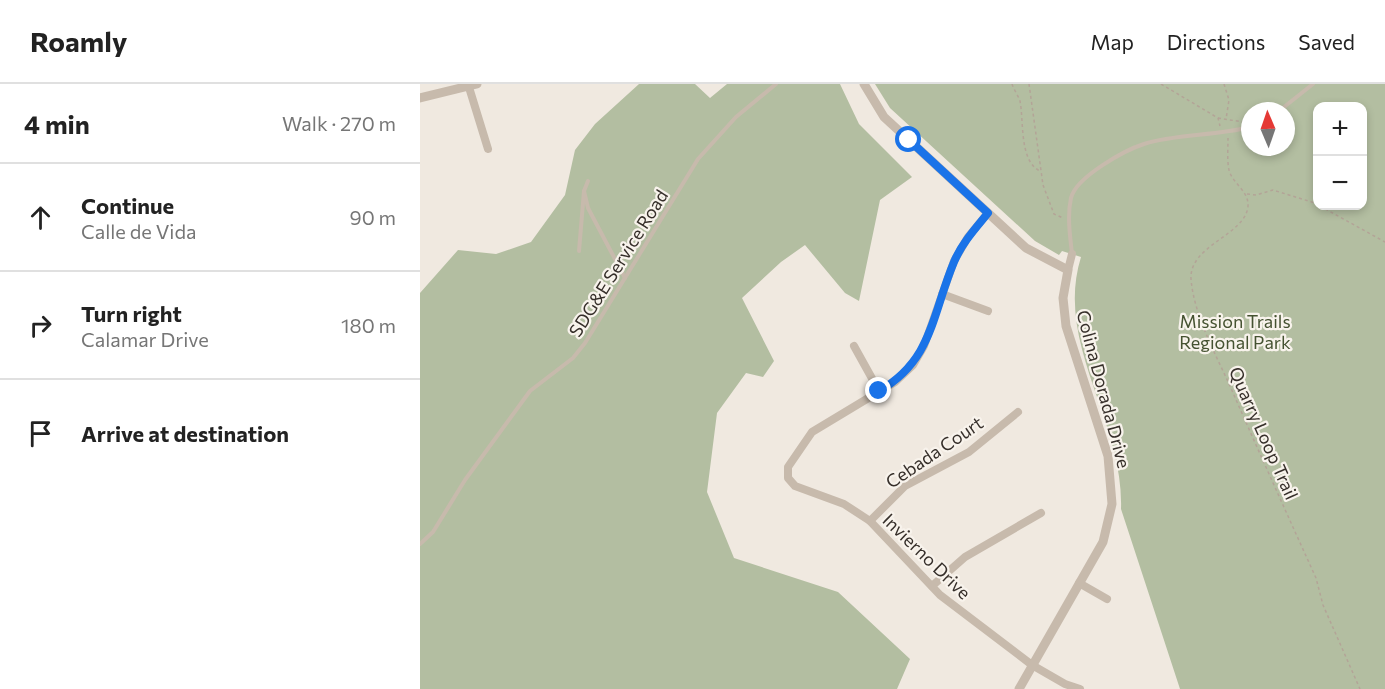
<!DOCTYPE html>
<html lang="en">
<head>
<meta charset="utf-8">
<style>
  :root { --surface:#fff; --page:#f6f6f6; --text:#222; --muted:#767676; --line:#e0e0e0 }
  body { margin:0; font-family:Commissioner,sans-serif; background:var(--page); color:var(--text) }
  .controls { position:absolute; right:18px; top:18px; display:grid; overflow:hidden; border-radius:12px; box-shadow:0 3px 9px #0003 }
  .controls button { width:54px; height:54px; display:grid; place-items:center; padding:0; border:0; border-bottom:2px solid var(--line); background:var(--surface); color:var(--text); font:30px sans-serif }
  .compass { position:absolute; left:821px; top:18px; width:54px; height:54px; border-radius:50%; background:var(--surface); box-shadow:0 3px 9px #0003; rotate:358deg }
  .stop { position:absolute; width:18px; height:18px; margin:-14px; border:4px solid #1a73e8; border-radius:50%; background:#fff }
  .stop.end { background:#1a73e8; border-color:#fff; box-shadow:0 2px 6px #0008 }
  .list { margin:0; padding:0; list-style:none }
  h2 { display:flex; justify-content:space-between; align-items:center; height:78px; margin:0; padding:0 24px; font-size:26px }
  h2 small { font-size:20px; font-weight:400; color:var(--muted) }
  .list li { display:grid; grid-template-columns:39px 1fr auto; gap:18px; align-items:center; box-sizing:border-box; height:108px; padding:0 24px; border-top:2px solid var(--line) }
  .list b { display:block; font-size:22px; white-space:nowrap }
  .list p { margin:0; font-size:20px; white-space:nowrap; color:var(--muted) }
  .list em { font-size:20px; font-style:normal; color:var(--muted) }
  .icon { flex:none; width:33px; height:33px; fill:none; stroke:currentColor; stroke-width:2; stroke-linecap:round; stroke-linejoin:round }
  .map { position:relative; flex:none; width:965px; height:605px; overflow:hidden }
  header { display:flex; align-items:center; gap:36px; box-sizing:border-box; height:84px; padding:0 30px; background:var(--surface); border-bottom:2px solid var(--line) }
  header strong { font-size:28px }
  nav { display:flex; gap:33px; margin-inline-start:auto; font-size:21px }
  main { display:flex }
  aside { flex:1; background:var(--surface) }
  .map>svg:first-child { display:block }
  .green { fill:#b3bea1; fill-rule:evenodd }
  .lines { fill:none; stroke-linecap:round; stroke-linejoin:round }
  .path { stroke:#b3a497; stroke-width:1.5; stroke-dasharray:3 3; stroke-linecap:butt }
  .service { stroke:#c7baac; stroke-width:4 }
  .minor { stroke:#c7baac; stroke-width:8 }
  .tertiary { stroke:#c7baac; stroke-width:9 }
  .route { stroke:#1a73e8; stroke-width:8 }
  .labels { text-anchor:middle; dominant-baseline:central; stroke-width:4.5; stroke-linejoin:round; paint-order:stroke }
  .street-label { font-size:18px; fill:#362f2a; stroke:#f8f3ec }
  .park-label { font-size:18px; fill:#455231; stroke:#f8f3ec }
</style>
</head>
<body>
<header>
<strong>Roamly</strong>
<nav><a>Map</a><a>Directions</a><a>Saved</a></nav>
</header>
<main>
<aside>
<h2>4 min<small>Walk · 270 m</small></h2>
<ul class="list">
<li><svg class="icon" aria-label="ahead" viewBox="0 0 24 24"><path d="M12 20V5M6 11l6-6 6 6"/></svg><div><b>Continue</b><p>Calle de Vida</p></div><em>90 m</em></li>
<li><svg class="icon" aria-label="right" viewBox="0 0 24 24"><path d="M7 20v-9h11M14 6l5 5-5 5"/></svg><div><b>Turn right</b><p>Calamar Drive</p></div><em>180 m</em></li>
<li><svg class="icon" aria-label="arrive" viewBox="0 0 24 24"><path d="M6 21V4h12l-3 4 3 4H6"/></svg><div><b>Arrive at destination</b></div></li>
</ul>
</aside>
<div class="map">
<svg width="965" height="605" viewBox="0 0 965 605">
  <rect width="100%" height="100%" fill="#f0e9e0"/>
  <g class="green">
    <path d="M219,0H275L290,14L307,0H420L439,40L492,93L460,116L439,217L425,209L385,161L361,178L322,214L354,277L343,293L326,289L297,329L287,408L314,474L418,508L490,575L477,605H0V209L38,166L76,170L111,158L145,111L155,66L175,40Z"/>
    <path d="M455,0H965V605H760L701,425C704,336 634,260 661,173L642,167L639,171L615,157L470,24ZM898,22H942V122H898ZM830,27H866V63H830Z"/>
  </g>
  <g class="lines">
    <g class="path">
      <path d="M592,0C594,6 598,11 600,17C604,37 599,77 620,87"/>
      <path d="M609,0L623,101L634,130L643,134"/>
      <path d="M741,0L798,34L800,42"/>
      <path d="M804,0L809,16L806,35"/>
      <path d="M798,34L823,38"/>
      <path d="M808,54C808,64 807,77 809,86C812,99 829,107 828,122C826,151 769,161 771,195C774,231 795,269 810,302C838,366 867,430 896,494L903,521L940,605"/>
      <path d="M827,110L836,111L853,106L898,120"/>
      <path d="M900,122L965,158"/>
    </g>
    <g class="service">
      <path d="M859,27L893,0"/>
      <path d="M164,107L168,124L205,194"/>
      <path d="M159,167L164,107L168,97"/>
      <path d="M652,170C650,151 647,132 651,114C656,93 705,66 724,60C755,50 796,52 830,43"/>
      <path d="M0,460L13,448L45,396L110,307L153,274L165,259L278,75L316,33L356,0"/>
    </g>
    <g class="minor">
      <path d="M48,0L68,65"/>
      <path d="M568,129L548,153L534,177L504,262L493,281L475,298L392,348L368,383V394L375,402L424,420L450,437L520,511L612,581L645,600L660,605"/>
      <path d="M648,186L652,170"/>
      <path d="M522,210L568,227"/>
      <path d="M434,262L459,307"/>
      <path d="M450,437L485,402L549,368L598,328"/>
      <path d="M659,499L687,515"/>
      <path d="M512,502L545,473L621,429"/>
    </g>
    <g class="tertiary">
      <path d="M444,0L464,33L606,164L648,186L643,214L646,242L688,372L692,420L683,458L599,605"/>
      <path d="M0,14L57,0"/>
    </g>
  </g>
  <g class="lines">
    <path class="route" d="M459,307C513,276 512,230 534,178C542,159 555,145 568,129L489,56"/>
  </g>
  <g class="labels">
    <g class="street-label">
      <text transform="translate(198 179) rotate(-58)">SDG&amp;E Service Road</text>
      <text transform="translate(684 305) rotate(75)">Colina Dorada Drive</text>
      <text transform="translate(844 349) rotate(66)">Quarry Loop Trail</text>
      <text transform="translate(514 368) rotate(-34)">Cebada Court</text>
      <text transform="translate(507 472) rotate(44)">Invierno Drive</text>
    </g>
    <g class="park-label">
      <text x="815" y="237">Mission Trails<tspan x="815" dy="21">Regional Park</tspan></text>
    </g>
  </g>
</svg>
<div class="controls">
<button>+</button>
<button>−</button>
</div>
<svg class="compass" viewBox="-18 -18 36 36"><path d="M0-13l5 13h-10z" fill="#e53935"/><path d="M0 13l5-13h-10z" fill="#767676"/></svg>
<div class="stop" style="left:489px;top:56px"></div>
<div class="stop end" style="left:459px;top:307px"></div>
</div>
</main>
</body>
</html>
